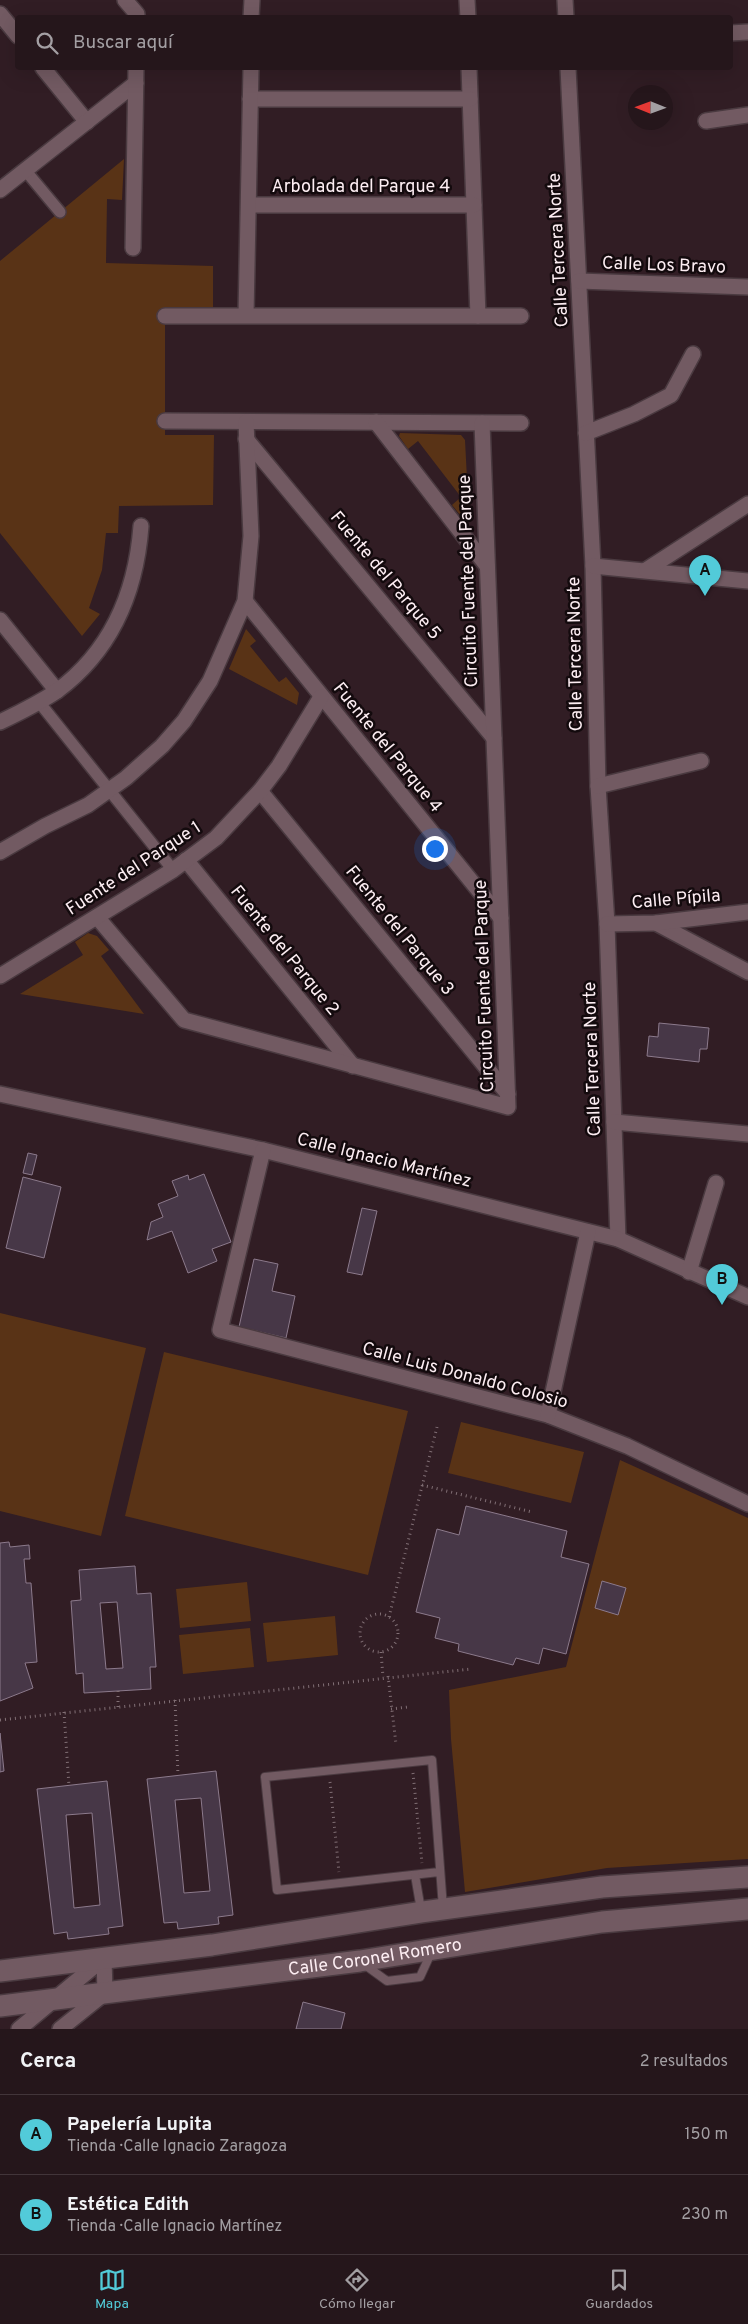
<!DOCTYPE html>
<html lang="es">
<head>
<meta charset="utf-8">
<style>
  :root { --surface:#25161b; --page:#2d1f24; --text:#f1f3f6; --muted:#a39fa3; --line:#42353a; --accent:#52cbd9 }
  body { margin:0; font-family:Overpass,sans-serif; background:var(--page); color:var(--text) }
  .compass { position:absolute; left:628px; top:85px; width:45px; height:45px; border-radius:50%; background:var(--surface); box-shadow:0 5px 20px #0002; rotate:271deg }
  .you { position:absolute; left:434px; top:848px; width:18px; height:18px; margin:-12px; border:4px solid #fff; border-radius:50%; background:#1a73e8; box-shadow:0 0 0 8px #1a73e833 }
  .badge { display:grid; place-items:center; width:32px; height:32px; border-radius:50%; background:var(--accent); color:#111; font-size:16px; font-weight:700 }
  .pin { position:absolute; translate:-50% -41px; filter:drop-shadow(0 1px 2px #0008) }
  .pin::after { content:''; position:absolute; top:26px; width:18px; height:15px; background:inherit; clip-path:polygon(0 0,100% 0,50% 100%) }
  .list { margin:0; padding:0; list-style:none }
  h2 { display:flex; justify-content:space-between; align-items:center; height:65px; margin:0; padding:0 20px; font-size:21px }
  h2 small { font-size:16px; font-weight:400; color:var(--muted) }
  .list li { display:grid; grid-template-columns:32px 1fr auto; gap:15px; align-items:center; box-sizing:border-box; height:80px; padding:0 20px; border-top:1px solid var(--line) }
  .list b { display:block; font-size:19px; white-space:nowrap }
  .list p { margin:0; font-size:16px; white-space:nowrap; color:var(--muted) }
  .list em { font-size:16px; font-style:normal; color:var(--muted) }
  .icon { flex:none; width:28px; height:28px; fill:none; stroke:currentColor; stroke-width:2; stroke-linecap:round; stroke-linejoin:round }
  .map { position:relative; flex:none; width:748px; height:2029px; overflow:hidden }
  .search { position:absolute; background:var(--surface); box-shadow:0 5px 20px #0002; left:15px; right:15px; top:15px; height:55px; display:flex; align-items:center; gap:12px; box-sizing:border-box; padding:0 18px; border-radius:5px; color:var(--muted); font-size:19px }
  .sheet { height:225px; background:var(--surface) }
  nav { display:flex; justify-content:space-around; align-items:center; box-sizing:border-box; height:70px; border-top:1px solid var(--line); background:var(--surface); font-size:14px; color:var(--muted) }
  nav a { display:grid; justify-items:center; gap:2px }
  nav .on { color:var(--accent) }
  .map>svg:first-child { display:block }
  .green { fill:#593316 }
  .building { fill:#473747; stroke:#8c7a8c; fill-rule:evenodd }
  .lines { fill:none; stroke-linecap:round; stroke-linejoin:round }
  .service-casing { stroke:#4a3a40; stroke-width:10 }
  .pedestrian-casing { stroke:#4a3a40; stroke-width:14 }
  .minor-casing { stroke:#4a3a40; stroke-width:18 }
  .secondary-casing { stroke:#4a3a40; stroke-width:24 }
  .path { stroke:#816f75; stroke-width:3; stroke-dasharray:1 4; stroke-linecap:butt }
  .service { stroke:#725a62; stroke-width:8 }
  .pedestrian { stroke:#725a62; stroke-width:11 }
  .minor { stroke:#725a62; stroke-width:15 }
  .secondary { stroke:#725a62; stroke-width:21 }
  .labels { text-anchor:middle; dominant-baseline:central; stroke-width:5; stroke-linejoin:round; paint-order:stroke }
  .street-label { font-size:18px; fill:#fcedf2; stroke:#130a0d }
</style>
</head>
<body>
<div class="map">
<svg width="748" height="2029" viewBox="0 0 748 2029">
  <rect width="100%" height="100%" fill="#311d24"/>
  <g class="green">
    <path d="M124,159L122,200L107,199L106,263L213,266V310L165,316V435H214L213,505L119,506L118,533H106L102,570L89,608L100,614L82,636L0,533V261Z"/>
    <path d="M400,433L461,435L465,440L469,518L465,521L452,505L461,497L418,441L408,449L399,436Z"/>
    <path d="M246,629L256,641L250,646L279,682L286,677L299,693L297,705L229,669Z"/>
    <path d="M88,933L97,936L109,950L101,956L144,1014L20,994L83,955L75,942Z"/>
    <path d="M0,1313L146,1348L101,1536L0,1511Z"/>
    <path d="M164,1352L408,1411L368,1575L125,1516Z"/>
    <path d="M461,1422L584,1452L571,1503L448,1473Z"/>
    <path d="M620,1460L748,1518V1859L607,1868L465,1892L451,1739L449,1690L566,1667Z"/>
    <path d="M247,1582L251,1621L180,1628L176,1589Z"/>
    <path d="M335,1616L338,1655L267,1662L263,1623Z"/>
    <path d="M250,1628L254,1667L183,1674L179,1635Z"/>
  </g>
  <g class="building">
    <path d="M659,1023L709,1028L707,1049H700L699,1062L647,1056L649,1036L658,1037Z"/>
    <path d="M28,1153L37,1155L32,1175L23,1173Z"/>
    <path d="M204,1174L231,1242L212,1249L217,1261L188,1273L172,1231L147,1240L151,1222L163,1217L158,1204L178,1196L172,1181L188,1175L189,1180Z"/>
    <path d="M23,1177L61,1187L44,1258L6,1248Z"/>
    <path d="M362,1208L377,1211L362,1275L347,1272Z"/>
    <path d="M254,1259L278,1264L272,1291L295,1296L286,1338L239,1327Z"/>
    <path d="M466,1506L567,1531L561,1557L589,1564L566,1654L543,1648L539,1664L516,1658L513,1665L458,1651L459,1644L435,1638L440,1618L416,1612L437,1529L459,1535Z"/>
    <path d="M9,1542L10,1547L29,1545L30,1559H24L26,1583H31L37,1662L25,1663L33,1688L0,1701V1543Z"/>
    <path d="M135,1566L137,1594L151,1593L156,1667H150L151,1689L84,1693L83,1673L76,1674L71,1601L81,1600L79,1570ZM117,1602L123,1668L106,1669L100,1603Z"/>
    <path d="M602,1581L626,1588L618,1615L595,1608Z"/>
    <path d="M0,1733L4,1771L0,1772Z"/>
    <path d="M216,1771L233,1915L218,1917L219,1924L178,1929L177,1922L164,1923L147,1779ZM201,1798L210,1891L184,1893L175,1800Z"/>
    <path d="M107,1781L123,1926L108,1928L109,1934L68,1939L67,1932L54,1934L37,1789ZM92,1813L100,1905L74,1908L66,1815Z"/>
    <path d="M303,2002L345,2013L341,2029H296Z"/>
  </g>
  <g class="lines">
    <defs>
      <g id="service">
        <path d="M439,1872L277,1890L265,1777L432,1760L443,1908"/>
        <path d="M415,1875L421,1910"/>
        <path d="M365,1965L387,1981L420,1977L431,1953"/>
      </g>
      <g id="pedestrian">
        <path d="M25,170L60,212"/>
        <path d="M39,702L173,870"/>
      </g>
      <g id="minor">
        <path d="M125,0L137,14"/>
        <path d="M467,0L468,18"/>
        <path d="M565,0L566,18"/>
        <path d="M0,14L18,36"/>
        <path d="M251,18L252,0"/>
        <path d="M730,33L748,32"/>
        <path d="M43,68L87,122"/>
        <path d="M469,68L478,316"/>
        <path d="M568,68L593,566L598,786L607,924L618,1239"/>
        <path d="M250,99H470"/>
        <path d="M706,121L748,115"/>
        <path d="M0,190L136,83"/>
        <path d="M249,205H474"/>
        <path d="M133,248L136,68"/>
        <path d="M579,281L748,287"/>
        <path d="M246,315L251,68"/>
        <path d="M165,316H521"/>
        <path d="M165,421L521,423"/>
        <path d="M376,422L487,566"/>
        <path d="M586,433L634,414L671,395L693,354"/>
        <path d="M246,439L494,738"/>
        <path d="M593,566L748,581"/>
        <path d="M646,570L748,504"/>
        <path d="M245,601L501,918"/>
        <path d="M0,620L57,691"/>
        <path d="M0,722C19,713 39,703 57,691C111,651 136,592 141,526"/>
        <path d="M598,786L701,761"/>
        <path d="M260,791L508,1094"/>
        <path d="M0,852L45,826L88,805L126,778L162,746L184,721L210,681L245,601L251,536L246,422"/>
        <path d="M186,860L353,1066"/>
        <path d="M97,917L184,1020L508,1107L482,423"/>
        <path d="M656,923L748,972"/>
        <path d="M607,924L656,923L748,912"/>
        <path d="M0,976L173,870L216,838L260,791L279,766L321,697"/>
        <path d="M0,1094L263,1150L618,1239L748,1297"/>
        <path d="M614,1122L748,1134"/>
        <path d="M263,1150L220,1330L548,1415L627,1446L748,1504"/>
        <path d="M689,1272L716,1183"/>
        <path d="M548,1415L588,1232"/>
        <path d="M19,2029L104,1958L105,1993L60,2029"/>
      </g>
      <g id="secondary">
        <path d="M0,1971L212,1945L422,1912L602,1887L748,1877"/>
        <path id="s1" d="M0,2006L360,1961L602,1922L748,1909"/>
      </g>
    </defs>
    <use href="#service" class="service-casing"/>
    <use href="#pedestrian" class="pedestrian-casing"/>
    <use href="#minor" class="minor-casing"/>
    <use href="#secondary" class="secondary-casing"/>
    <g class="path">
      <path d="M422,1485L532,1512"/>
      <circle cx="379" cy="1633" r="19"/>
      <path d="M389,1617L437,1427"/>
      <path d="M381,1652L383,1677"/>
      <path d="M388,1676L396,1744"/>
      <path d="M118,1691V1707"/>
      <path d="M175,1700L178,1775"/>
      <path d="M391,1709L408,1707"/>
      <path d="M64,1712L69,1786"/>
      <path d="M0,1720L471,1669"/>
      <path d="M413,1773L422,1863"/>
      <path d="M330,1782L339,1872"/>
    </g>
    <use href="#service" class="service"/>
    <use href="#pedestrian" class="pedestrian"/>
    <use href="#minor" class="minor"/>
    <use href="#secondary" class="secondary"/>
  </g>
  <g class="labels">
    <g class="street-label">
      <text x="361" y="187">Arbolada del Parque 4</text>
      <text transform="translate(559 250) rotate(-93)">Calle Tercera Norte</text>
      <text transform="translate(664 266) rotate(2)">Calle Los Bravo</text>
      <text transform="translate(385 576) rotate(50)">Fuente del Parque 5</text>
      <text transform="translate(469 581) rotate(-92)">Circuito Fuente del Parque</text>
      <text transform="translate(576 654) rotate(-91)">Calle Tercera Norte</text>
      <text transform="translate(387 748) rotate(51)">Fuente del Parque 4</text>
      <text transform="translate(134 869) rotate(-33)">Fuente del Parque 1</text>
      <text transform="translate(676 900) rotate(-5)">Calle Pípila</text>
      <text transform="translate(399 931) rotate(51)">Fuente del Parque 3</text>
      <text transform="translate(284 951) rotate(51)">Fuente del Parque 2</text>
      <text transform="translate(485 986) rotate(-92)">Circuito Fuente del Parque</text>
      <text transform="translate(593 1059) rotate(-92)">Calle Tercera Norte</text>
      <text transform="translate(384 1161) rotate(14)">Calle Ignacio Martínez</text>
      <text transform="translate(465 1376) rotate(15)">Calle Luis Donaldo Colosio</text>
      <text stroke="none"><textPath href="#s1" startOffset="378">Calle Coronel Romero</textPath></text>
    </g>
  </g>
</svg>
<svg class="compass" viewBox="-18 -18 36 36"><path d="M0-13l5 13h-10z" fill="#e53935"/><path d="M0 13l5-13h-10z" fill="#a39fa3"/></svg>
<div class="you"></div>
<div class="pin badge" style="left:705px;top:596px">A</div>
<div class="pin badge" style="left:722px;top:1305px">B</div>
<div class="search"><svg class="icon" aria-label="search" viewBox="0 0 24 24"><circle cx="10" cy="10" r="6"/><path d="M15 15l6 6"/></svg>Buscar aquí</div>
</div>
<section class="sheet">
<h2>Cerca<small>2 resultados</small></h2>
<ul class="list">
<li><span class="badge">A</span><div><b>Papelería Lupita</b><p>Tienda · Calle Ignacio Zaragoza</p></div><em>150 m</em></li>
<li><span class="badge">B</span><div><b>Estética Edith</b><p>Tienda · Calle Ignacio Martínez</p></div><em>230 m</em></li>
</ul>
</section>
<nav>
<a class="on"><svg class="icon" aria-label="map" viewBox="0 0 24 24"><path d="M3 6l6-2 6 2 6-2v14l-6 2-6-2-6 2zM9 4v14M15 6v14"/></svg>Mapa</a>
<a><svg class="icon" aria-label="directions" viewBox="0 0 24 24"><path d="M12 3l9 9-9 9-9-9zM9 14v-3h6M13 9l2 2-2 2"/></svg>Cómo llegar</a>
<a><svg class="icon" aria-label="saved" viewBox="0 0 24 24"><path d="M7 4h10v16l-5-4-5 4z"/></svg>Guardados</a>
</nav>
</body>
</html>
